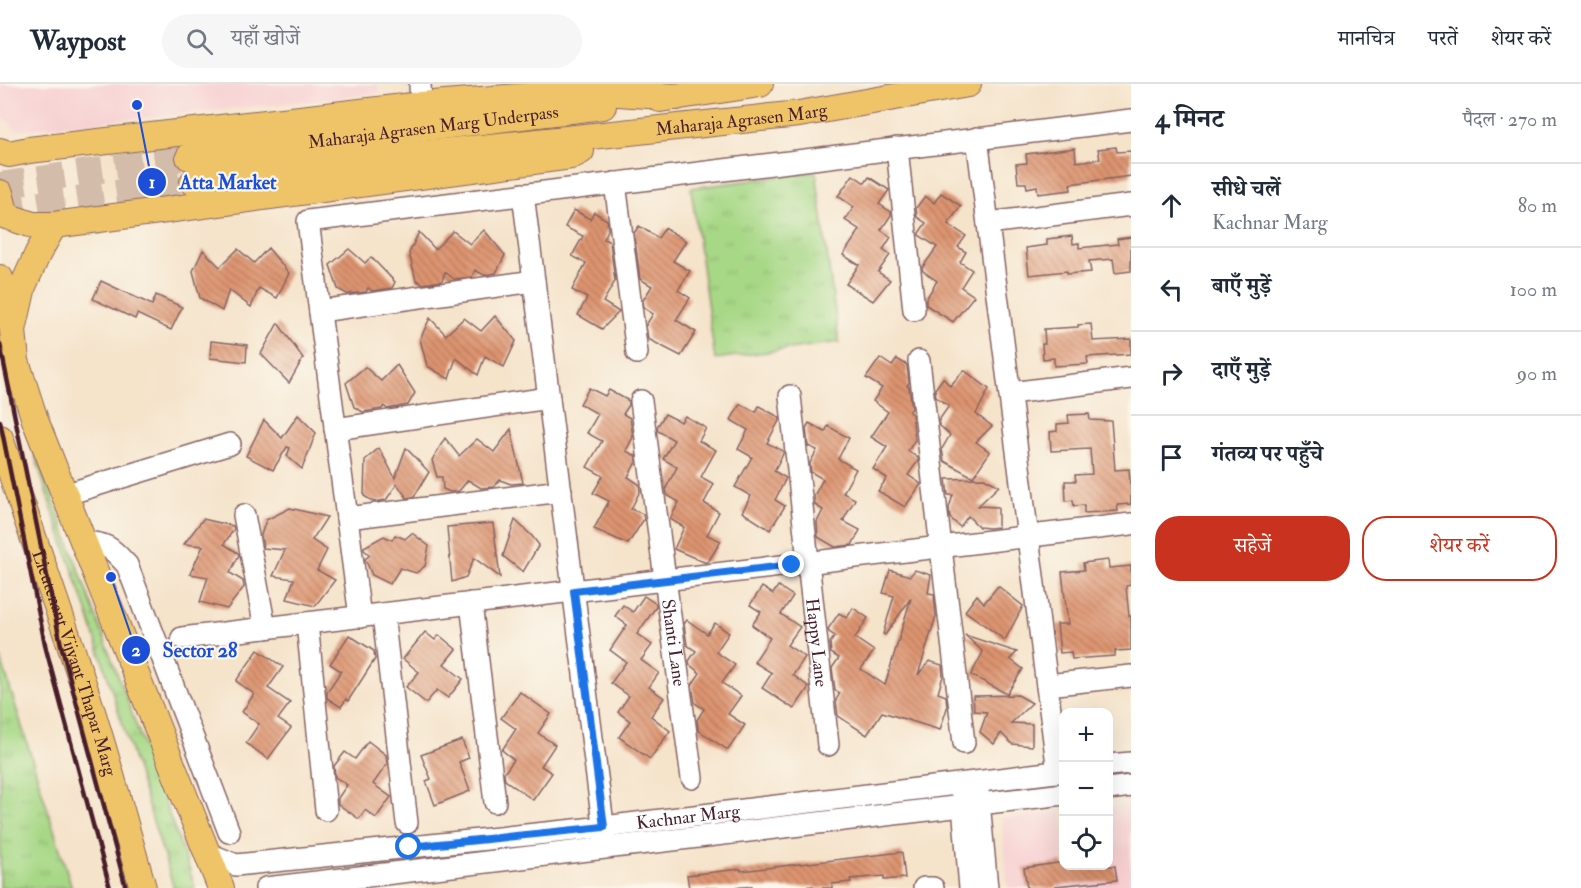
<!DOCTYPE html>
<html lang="hi">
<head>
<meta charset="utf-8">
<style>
  :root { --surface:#fff; --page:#f6f6f7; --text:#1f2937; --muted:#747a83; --line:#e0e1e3; --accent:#c8321e }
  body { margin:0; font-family:"IM FELL Double Pica","Noto Serif Devanagari",serif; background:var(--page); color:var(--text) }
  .controls { position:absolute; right:18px; bottom:18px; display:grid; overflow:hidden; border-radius:12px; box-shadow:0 6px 24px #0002 }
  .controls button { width:54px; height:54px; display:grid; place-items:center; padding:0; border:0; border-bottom:2px solid var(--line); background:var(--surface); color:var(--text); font:30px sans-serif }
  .stop { position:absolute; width:18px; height:18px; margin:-14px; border:4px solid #1a73e8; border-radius:50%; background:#fff }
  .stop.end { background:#1a73e8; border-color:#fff; box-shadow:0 2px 6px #0008 }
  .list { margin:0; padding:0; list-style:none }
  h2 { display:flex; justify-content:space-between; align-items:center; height:78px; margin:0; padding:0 24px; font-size:26px }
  h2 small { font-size:20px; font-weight:400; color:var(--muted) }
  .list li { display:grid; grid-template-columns:39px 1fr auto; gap:18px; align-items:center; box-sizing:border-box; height:84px; padding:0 24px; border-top:2px solid var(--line) }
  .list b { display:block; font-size:22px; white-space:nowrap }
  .list p { margin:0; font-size:20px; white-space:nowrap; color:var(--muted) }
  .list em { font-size:20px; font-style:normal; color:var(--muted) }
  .actions { display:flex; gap:12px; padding:18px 24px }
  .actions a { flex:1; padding:14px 0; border:2px solid var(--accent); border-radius:24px; text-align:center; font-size:21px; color:var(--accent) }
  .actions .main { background:var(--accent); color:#fff }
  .icon { flex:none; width:33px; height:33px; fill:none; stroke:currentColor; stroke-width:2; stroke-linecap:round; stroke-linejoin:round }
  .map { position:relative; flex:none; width:1131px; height:804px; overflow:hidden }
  header { display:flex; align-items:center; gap:36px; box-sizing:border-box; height:84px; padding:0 30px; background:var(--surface); border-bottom:2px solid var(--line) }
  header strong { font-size:28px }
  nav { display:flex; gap:33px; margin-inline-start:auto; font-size:21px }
  .search { width:420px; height:54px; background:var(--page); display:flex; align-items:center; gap:15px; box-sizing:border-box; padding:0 21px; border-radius:33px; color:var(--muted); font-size:22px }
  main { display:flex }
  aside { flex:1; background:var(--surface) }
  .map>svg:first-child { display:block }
  .built { fill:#f7cfd1 }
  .grass { fill:url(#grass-tufts); stroke:#787c58; stroke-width:1.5 }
  .building { fill:url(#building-back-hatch) }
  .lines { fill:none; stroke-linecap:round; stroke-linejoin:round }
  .major-tunnel { stroke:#d3bcaa; stroke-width:26; stroke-dasharray:26 13; stroke-linecap:butt }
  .minor-casing { stroke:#866463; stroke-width:24 }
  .major-casing { stroke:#866463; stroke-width:28 }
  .minor { stroke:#fff; stroke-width:21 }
  .major { stroke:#efc469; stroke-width:26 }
  .rail { stroke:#4a1f2b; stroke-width:4.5 }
  .route { stroke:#1a73e8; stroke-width:8 }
  .labels { text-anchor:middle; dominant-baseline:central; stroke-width:4.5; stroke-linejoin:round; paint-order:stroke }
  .street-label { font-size:18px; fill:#4a1f2b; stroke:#fbf7ec }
  .leader { fill:none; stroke:#1d4ed8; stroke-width:2 }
  .callout-dot { fill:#1d4ed8; stroke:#fbf7ec; stroke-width:2 }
  .mark-label { font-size:18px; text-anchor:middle; font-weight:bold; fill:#fff }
  .callout-label { font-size:20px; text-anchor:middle; font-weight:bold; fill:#1d4ed8; stroke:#fbf7ec; stroke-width:4.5; stroke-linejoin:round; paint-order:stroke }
</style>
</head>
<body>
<header>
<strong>Waypost</strong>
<div class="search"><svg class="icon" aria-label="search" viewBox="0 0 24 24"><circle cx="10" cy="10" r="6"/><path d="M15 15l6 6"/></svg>यहाँ खोजें</div>
<nav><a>मानचित्र</a><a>परतें</a><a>शेयर करें</a></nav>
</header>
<main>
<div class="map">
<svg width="1131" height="804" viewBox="0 0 1131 804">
  <defs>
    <pattern id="grass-tufts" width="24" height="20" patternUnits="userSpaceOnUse" patternTransform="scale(1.5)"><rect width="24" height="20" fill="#a7d886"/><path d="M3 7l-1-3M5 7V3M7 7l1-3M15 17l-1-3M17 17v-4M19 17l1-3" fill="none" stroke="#91b974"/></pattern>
    <pattern id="building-back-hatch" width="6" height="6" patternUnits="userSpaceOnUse" patternTransform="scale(1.5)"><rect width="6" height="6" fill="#dd9470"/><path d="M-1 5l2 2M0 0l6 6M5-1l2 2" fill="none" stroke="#b5785c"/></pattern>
  </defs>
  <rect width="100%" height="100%" fill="#fbf7ec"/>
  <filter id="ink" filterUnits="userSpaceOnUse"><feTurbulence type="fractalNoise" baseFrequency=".0167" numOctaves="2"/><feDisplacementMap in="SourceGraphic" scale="12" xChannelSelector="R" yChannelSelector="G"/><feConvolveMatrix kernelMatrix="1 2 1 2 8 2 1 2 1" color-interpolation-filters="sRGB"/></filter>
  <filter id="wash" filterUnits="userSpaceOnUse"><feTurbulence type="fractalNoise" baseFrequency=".008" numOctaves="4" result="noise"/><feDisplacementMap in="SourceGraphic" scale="24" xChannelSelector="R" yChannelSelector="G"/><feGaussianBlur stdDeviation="1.35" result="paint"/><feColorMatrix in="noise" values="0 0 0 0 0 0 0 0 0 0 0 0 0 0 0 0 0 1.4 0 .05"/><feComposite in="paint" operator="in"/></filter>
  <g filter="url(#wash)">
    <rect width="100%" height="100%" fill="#f5e3ca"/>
    <g class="built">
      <path d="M0,0H378L380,10L17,46L0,31Z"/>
      <path d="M1131,721V804H1008L1001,734L1063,728L1064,782H1108L1109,723Z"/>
    </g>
    <g class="grass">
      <path d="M816,88L839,258L715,275L691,104Z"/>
      <path d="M24,337L190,787L195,804H174L86,524L51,423Z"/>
      <path d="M0,572L72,804H0Z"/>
    </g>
    <g id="blocks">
      <g class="building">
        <path d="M1116,63L1117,68L1131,67V92L1070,100L1071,106L1038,110L1037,102L1027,104L1026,99H1018L1016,80L1027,79L1026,70L1075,64L1076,78L1100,75L1098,65Z"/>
        <path d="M853,91L865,99L869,93L889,106L879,120L891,128V131L881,146L891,153L883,166L890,171L878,188L890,196L873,217L846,200L859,181L843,171L860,146L845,136L854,123L838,112Z"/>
        <path d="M941,109L961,122L948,140L966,152L958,163L966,168L960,178L972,186L961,203L974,212L953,238L926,221V215L937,197L923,187L922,184L937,163L919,151V149L926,139L917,133L916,124L925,112L934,119Z"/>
        <path d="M574,126L590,135L594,128L607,136L608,146L604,155L610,158L615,197L603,218L619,228L602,245L578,231L587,214L572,206L586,179L572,172L583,152L565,143Z"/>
        <path d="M639,142L658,154L665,144L686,157L673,177L690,187L678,206L690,214L676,236L696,248L681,272L648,255L646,241L653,230L644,224L643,216L652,202L640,195L634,149Z"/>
        <path d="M484,146L505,171L496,189L484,191L475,186L472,193L454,195L445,188L442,197L423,200L416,196L409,169L419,148L435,165L453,147L470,160Z"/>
        <path d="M1072,152L1073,160L1079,159V164L1118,160L1117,155L1131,153V187L1115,189L1113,175L1089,177L1091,188L1067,190V187L1029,191L1026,164L1047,161V155Z"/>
        <path d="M268,164L289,189L277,214L259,204L251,223L229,206L222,227L200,214L193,187L203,166L220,183L238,165L254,179Z"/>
        <path d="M349,165L365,179L371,173L395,198L392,204L372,207L368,204L366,208L347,210L338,205L330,181Z"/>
        <path d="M101,197L152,221L156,211L182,223L171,246L137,230L135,235L93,215Z"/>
        <path d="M495,232L516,257L504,283L485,272L478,291L456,274L449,295L427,282L420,255L430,234L446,251L464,234L481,247Z"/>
        <path d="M278,239L303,274L289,299L261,270Z"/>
        <path d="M1091,240L1093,257L1131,255V270L1087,273L1088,280L1054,282V274L1043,275L1042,260H1045L1044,245L1078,243V241Z"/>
        <path d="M211,257L247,261L246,278L210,274Z"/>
        <path d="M880,274L892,282L897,275L907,281L909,299L907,302L909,303L912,324L909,328L912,330L915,356L908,367L918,374V377L908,391L921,400L905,423L878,407L887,394L873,385L887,363L871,353L888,328L873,317L882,304L866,294Z"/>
        <path d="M397,281L415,309L408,321L387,325L384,322L382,325L363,328L354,323L346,299L365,283L381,297Z"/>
        <path d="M964,286L989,305L976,330L992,342L976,358L990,368L973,393L944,377L942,365L950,351L939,341V336L949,322L936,313L935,305L943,294L950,302Z"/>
        <path d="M589,304L605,312L609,306L629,317V321L623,330L630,334L633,353L626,367L636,372V378L628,393L639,400L640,407L631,425L643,430L644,435L628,460L594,445L609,417L593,409L603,392L587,383L602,357L587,349L598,330L580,320Z"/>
        <path d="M740,320L756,328L759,322L779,333L780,335L767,359L783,367V370L774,387L786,394L775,416L785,422L770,446L742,428L751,412L735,403L752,373L738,365L748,346L731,336Z"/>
        <path d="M665,330L681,338L685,332L706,344L699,357L716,366L701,393L714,400L704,419L719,428L707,451L721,457L708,478H704L674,465L684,443L670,435L679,418L667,411L666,404L677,383L663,375L674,356L658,347L657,343Z"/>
        <path d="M1089,330L1090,336L1111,337L1115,386L1129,385L1130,399H1131V420L1117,421L1118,427L1084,429V421L1074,422L1073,416L1066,417L1065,397H1076L1075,391L1092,390L1090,365L1051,367L1050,348L1057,347V340L1069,339L1068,331Z"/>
        <path d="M298,331L316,349L302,385L287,372L290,364L287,363L273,386L246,372L264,336L282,354Z"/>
        <path d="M809,339L825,348L828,342L849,354L838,375L856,385L843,409L855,415L843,437L860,446L852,461L835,463L818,453L817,438L823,426L815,421L814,412L823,395L811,388L810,379L817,366L808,362L806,344Z"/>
        <path d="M511,345L523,399L511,400L500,396L494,403L481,404L468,396L459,407L450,408L443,405L442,393H437L432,376L445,354L459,372L477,355L494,368Z"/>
        <path d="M379,364L395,394L406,364L429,388L414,413L407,414L397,400L386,416L374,418L364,412L365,376Z"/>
        <path d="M984,394L999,402L978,422L998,423V443L989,444L979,443L968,432L960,443L950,434L949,424L953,411H948L946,395Z"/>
        <path d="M290,424L327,433L312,456L327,466L317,486L335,496L315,522L287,515L294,495L273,492L285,466L263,464L261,451L266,436Z"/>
        <path d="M203,435L233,442L234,445L224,460L238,469L239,471L230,489L243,497L244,503L227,525L200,518L208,493L190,490L203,462L184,460Z"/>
        <path d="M515,436L532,452L539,461L523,488L503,472Z"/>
        <path d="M493,439L500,493L474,474L466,493L452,498L447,443Z"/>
        <path d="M412,449L429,462L425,482L416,489L400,484L390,500L372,491L365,475L370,471L364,466V463L384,452L392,456L395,451L405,455Z"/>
        <path d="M1108,476L1109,484L1131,482V501L1126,502L1129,532H1131V566L1115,567V572L1072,575L1071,568L1060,569L1057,540H1068L1062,488L1084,486L1083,479Z"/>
        <path d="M890,486L910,492L915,486L931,491L928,509L934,510L936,532L918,591L929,577L942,581L943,592L938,609L946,612L947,624L940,646L882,628L867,651L838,632L836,616L840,609L835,606L832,584L839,574L831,569L830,559L835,552L829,548L828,545L839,529L847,534L853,524L868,534L855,554L874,567L861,585L885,601L911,514L885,551L883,550L894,512L883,509Z"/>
        <path d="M778,502L793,512L781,530L800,543L787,561L805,573L793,591L809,603L794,625L762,604L772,589L754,578L770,554L752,541L761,528L750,521L762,503L773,510Z"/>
        <path d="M998,502L1023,522L1005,556L965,527L977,511L984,519Z"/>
        <path d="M644,512L656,520V523L637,550L652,561L641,576L659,589L649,603L664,614L651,632L670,647L650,675L619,653L630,637L618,628L629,612L611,599L626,578L610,566L627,541L615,532L623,521L633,528Z"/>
        <path d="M687,536L707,550L715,539L729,549L716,568L735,581L722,599L741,612L728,630L745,641L728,666L698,646L697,636L704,625L695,619L692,601L700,589L690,581L689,577L696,567L687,561L684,540Z"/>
        <path d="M425,548L435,556L439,551L456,565L444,580L463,595L448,614L437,606L426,619L406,603L419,588L403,575Z"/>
        <path d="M349,551L374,567L375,575L348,617L346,615L341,623L327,614V608L341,587L330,580Z"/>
        <path d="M965,551L1017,568L1010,575L1023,585L1007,610L971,591L983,568Z"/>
        <path d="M258,566L283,583L268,604L290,619L278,635L291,644L268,675L246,659L259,640L242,628L254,610L236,597Z"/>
        <path d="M520,608L551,630L538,649L555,661L541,682L552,689L533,716L505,696L504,689L514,676L502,666L516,645L501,634Z"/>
        <path d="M1018,611L1032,619L1011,639L1032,640V662L1012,660L1001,649L994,660L980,648L987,628L974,627L973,612Z"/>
        <path d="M462,656L469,674L459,678L470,707L435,721L426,697L431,695L421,671Z"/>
        <path d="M368,657L386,671L387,680L373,700L391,713L376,734L365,726L359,735L338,720V714L347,701L335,693L334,682L345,668L355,675Z"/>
        <path d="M902,768L905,794L884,796V792L850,795L851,798L832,800V804H814L813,802L792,804H752V802L733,804H689L687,791L741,785V787Z"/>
        <path d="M1064,778V782H1115L1117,796L1055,802L1056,804H1027L1024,784Z"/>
      </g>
    </g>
  </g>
  <g filter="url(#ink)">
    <use href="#blocks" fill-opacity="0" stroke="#866463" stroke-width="1.5"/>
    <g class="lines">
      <g class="major-tunnel">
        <path d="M0,101L189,73"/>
        <path d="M0,126L193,98"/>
      </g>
      <defs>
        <g id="minor">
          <path d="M420,0L421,21"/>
          <path d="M977,54L1058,688"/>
          <path d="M897,64L914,226"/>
          <path d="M615,99L637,269"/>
          <path d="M523,110L605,756"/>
          <path d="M988,139L1131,121"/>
          <path d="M320,227L534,197"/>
          <path d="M919,277L964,659"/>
          <path d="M1010,309L1131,294"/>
          <path id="s1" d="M790,312L828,661"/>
          <path id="s2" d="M641,317L692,694"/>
          <path d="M335,345L549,314"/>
          <path d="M64,411L230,360"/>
          <path d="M244,431L265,544"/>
          <path d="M347,434L561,407"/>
          <path d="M83,458C108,459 111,464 127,481L229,748"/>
          <path d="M471,519L495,718"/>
          <path d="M383,530L407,739"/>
          <path d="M360,533L308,137L1131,36"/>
          <path d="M307,539L326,726"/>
          <path d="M182,554L1131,440"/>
          <path d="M1047,601L1131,592"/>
          <path d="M1108,681L1131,679"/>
          <path d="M1108,705L1131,702"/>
          <path d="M978,707L987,804"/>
          <path d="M962,709L970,804"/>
          <path id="s3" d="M207,769L236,781L604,743L1064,687"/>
          <path d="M266,804L1064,710"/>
          <path d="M924,804H933"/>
        </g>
        <g id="major">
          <path d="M660,15L760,0"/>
          <path d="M0,67L9,70L29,66L421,21L589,7L677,13"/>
          <path id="s4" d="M189,73L603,22"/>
          <path id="s5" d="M193,98L274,86L799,30L968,0"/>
          <path d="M0,109L6,132L33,141H54"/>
          <path d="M0,194L13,246L16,277L35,336L221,804"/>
          <path d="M13,246L23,202L38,169L54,141L571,72L581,67"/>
          <path id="s6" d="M0,354C28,442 60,527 88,615C108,677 125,741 143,804"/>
        </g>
      </defs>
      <use href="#minor" class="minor-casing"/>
      <use href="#major" class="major-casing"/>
      <use href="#minor" class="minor"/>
      <use href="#major" class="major"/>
      <g class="rail">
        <path d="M0,260L61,561L126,804"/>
        <path d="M0,337L46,565L110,804"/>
      </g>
    </g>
  </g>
  <g class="lines" filter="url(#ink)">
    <path class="route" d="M409,763L604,743L574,507L792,481"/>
  </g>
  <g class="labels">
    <g class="street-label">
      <text stroke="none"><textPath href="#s5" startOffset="552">Maharaja Agrasen Marg</textPath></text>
      <text stroke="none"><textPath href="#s4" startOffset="246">Maharaja Agrasen Marg Underpass</textPath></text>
      <text stroke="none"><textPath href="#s1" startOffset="248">Happy Lane</textPath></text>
      <text stroke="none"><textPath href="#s2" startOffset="244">Shanti Lane</textPath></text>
      <text stroke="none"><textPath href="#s6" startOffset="237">Lieutenant Vijyant Thapar Marg</textPath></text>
      <text stroke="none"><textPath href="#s3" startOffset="486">Kachnar Marg</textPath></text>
    </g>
  </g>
  <path class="leader" d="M137 21L152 98M111 493L136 566"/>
  <g class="callout-dot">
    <circle cx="137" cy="21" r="6"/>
    <circle cx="111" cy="493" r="6"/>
    <circle cx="152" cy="98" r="15"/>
    <circle cx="136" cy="566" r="15"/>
  </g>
  <g class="mark-label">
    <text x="152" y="104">1</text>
    <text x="136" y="572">2</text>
  </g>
  <g class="callout-label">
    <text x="228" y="105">Atta Market</text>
    <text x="200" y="573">Sector 28</text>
  </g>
</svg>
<div class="controls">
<button>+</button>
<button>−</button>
<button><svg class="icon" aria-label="locate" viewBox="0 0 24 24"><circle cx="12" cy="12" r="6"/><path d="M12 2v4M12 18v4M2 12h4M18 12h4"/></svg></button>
</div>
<div class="stop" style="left:409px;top:763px"></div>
<div class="stop end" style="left:792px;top:481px"></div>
</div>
<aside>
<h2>4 मिनट<small>पैदल · 270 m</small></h2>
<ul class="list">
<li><svg class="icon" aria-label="ahead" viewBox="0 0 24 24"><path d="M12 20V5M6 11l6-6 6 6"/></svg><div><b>सीधे चलें</b><p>Kachnar Marg</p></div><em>80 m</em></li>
<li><svg class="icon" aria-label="left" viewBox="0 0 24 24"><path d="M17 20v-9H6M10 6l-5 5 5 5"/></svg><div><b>बाएँ मुड़ें</b></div><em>100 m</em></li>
<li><svg class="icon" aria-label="right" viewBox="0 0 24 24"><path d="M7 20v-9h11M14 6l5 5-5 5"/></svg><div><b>दाएँ मुड़ें</b></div><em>90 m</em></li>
<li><svg class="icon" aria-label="arrive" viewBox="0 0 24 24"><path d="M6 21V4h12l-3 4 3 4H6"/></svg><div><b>गंतव्य पर पहुँचे</b></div></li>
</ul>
<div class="actions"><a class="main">सहेजें</a><a>शेयर करें</a></div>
</aside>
</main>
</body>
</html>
